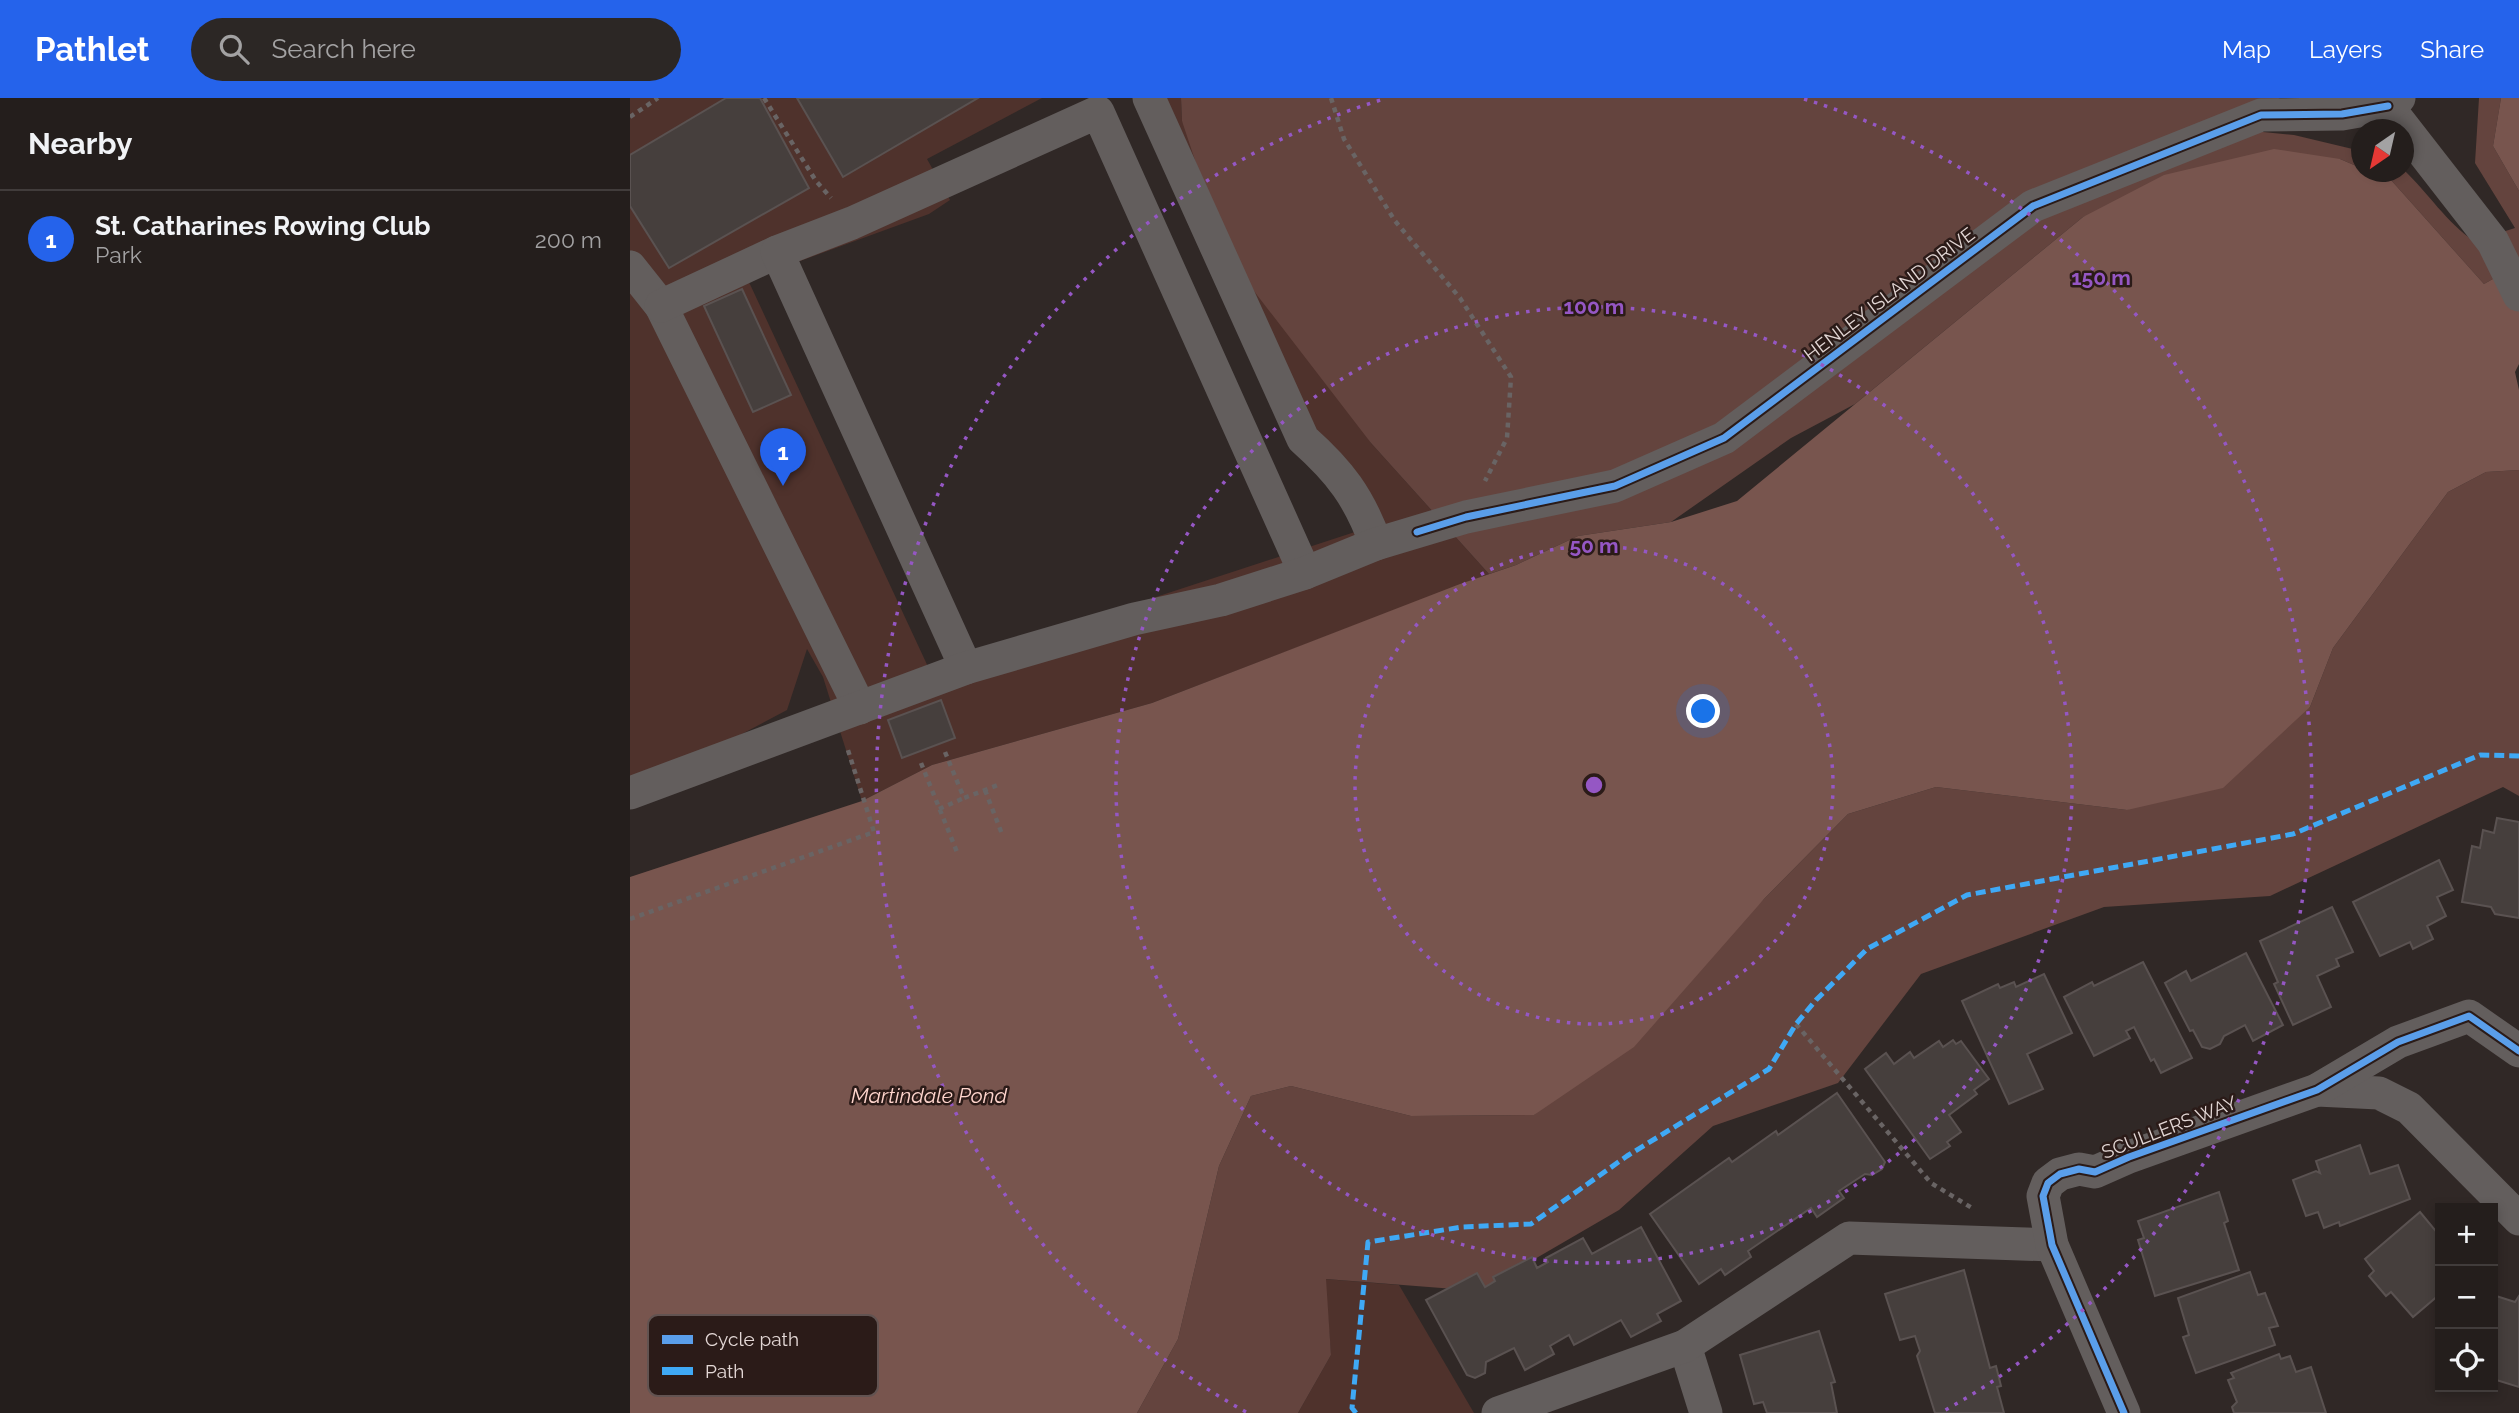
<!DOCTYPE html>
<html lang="en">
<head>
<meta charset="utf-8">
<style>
  :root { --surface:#241e1c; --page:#2c2725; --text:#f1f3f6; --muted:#a3a2a3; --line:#413c3b; --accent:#2563eb }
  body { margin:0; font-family:Raleway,sans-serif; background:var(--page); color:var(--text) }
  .controls { position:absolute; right:21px; bottom:21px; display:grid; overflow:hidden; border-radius:0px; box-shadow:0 4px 10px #0003 }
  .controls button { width:63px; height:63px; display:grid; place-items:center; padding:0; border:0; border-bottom:2px solid var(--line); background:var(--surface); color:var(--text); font:35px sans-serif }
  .compass { position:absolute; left:1721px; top:21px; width:63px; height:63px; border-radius:50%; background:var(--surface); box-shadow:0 4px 10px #0003; rotate:214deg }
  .you { position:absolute; left:1074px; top:614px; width:24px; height:24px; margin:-18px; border:5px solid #fff; border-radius:50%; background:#1a73e8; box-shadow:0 0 0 10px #1a73e833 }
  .badge { display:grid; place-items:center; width:46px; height:46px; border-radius:50%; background:var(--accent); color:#fff; font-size:23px; font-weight:700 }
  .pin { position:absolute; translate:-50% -58px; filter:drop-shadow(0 2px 4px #0008) }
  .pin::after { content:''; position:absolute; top:37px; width:24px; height:21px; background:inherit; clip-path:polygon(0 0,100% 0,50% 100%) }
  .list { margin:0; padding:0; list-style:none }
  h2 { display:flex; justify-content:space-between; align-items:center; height:91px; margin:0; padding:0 28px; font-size:30px }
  h2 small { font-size:23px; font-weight:400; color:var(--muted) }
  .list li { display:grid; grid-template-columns:46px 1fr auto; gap:21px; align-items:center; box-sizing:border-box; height:98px; padding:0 28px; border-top:2px solid var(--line) }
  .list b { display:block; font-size:26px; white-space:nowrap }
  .list p { margin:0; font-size:23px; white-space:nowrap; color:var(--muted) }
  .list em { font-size:23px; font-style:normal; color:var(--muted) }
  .icon { flex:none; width:38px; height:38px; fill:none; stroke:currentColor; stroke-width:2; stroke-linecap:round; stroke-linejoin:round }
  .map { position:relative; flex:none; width:1889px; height:1315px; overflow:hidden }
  header { display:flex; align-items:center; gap:42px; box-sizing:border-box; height:98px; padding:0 35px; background:var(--accent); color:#fff }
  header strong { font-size:33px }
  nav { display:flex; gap:38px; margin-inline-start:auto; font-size:24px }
  .search { width:490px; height:63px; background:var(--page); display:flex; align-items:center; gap:18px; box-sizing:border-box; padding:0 24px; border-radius:38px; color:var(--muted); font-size:26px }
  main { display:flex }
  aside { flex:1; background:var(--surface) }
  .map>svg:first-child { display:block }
  .green { fill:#4f322c; fill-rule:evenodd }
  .forest { fill:#64443e }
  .water { fill:#78554e }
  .building { fill:#463f3d; stroke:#5a5251; stroke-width:2 }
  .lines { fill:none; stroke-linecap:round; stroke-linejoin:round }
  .path { stroke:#696464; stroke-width:4.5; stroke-dasharray:5 5; stroke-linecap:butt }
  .minor { stroke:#635e5d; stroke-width:33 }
  .quiet { stroke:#3fa9f5; stroke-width:5; stroke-dasharray:10 5; stroke-linecap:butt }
  .cycleway-casing { stroke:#2b1b18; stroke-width:11 }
  .cycleway { stroke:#5a9eea; stroke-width:7 }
  .ring { fill:none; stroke:#9557c4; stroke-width:3.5; stroke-dasharray:3.5 7 }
  .labels { text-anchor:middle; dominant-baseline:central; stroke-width:5; stroke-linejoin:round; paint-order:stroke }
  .street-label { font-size:19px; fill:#e3d7d5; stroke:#2b1b18 }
  .water-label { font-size:21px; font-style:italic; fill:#ffd5cd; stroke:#2b1b18 }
  .key { fill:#2b1b18; stroke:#625351; stroke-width:2 }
  .key-label { font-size:19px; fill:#e3d7d5 }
  .centre { fill:#9557c4; stroke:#2b1b18; stroke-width:3.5 }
  .ring-label { font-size:21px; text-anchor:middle; font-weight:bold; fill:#9557c4; stroke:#2b1b18; stroke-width:5; stroke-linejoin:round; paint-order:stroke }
</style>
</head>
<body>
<header>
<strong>Pathlet</strong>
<div class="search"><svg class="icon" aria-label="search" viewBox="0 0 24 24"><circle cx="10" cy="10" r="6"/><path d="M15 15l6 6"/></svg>Search here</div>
<nav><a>Map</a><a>Layers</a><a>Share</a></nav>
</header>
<main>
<aside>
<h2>Nearby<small></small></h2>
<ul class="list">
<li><span class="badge">1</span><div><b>St. Catharines Rowing Club</b><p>Park</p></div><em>200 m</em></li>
</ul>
</aside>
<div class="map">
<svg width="1889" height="1315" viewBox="0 0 1889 1315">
  <rect width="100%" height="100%" fill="#302826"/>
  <g class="green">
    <path d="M0,0H96L0,57Z"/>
    <path d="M130,0H167L213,78L348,0H412L297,61L320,102L299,116L118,182L300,573L734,431L509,0H551L552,23L741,345L859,476L522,605L302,667L232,703L193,579L177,551L157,612L93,646L0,683V108L39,170L179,90ZM311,602L325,640L272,659L258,622Z"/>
    <path d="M695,1181L769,1187L844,1315H668L701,1257Z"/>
  </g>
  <g class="forest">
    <path d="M551,0H1650L1603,31L1664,37L1731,53V70L1710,61L1453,119L1225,306L1161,340L1041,424L948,438L886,467L859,476L741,345L617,184L573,86L552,23Z"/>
    <path d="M1849,0H1871L1863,48L1889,93V166L1854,186L1761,82L1740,74L1774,72C1798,95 1817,125 1844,143L1885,130L1845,65Z"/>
    <path d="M1889,372V698L1873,689L1640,798L1474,809L1291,876L1208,985L1083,1028L989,1112L850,1193L696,1181L701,1257L668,1315H507L548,1241L589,1068L621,998L661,988L781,1018L904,1017L1134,801L1218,716L1306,689L1497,712L1680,609L1703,550L1818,394L1856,374Z"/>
  </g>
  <g class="water">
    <path d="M1871,0H1889V93L1863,48Z"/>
    <path d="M1644,51L1710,61L1731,70V74L1761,82L1854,186L1889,166V266L1885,274L1889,292V372L1856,374L1818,394L1703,550L1680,609L1593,690L1497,712L1306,689L1218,716L1134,801L1004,949L904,1017L781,1018L661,988L621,998L589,1068L548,1241L507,1315H0V779L232,703L302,667L522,605L830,486L886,467L948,438L1041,424L1107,403L1453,119L1534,77Z"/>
  </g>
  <g class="building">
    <path d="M96,0H130L179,90L39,170L0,108V57Z"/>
    <path d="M167,0H348L213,79Z"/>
    <path d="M112,191L161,297L123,314L74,208Z"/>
    <path d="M311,602L325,640L272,660L258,622Z"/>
    <path d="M1867,720L1889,724V820L1865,816L1861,809L1832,804L1842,748L1850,750L1853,732L1864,735Z"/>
    <path d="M1809,762L1823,792L1807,799L1816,818L1797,828L1803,841L1783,851L1780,844L1750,858L1723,804Z"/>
    <path d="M1702,809L1723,854L1706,861L1709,868L1687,878L1701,909L1663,927L1644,886L1648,884L1630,843Z"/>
    <path d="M1616,855L1653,927L1623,943L1615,927L1594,938L1590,946L1580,951L1572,949L1563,932L1560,933L1535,885L1556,873L1561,883Z"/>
    <path d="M1513,864L1562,960L1531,975L1524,961L1521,963L1504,929L1496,933L1500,940L1464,958L1434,899L1462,884L1464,888Z"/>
    <path d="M1414,876L1442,935L1397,956L1413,991L1379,1006L1332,903L1368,886L1370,890L1384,884L1386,889Z"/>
    <path d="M1323,942L1326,946L1331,943L1359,981L1344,992L1347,996L1319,1017L1331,1034L1317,1044L1320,1048L1300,1061L1235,971L1256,955L1264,966L1280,954L1284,960L1309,943L1313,949Z"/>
    <path d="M1207,995L1255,1064L1252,1071L1242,1077L1235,1076L1209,1093L1214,1100L1187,1119L1181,1110L1118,1153L1121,1159L1095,1177L1091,1171L1069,1186L1020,1116L1099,1060L1102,1064L1146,1033L1148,1037Z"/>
    <path d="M1730,1047L1740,1076L1768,1067L1780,1101L1710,1128L1709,1124L1694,1130L1688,1114L1676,1118L1663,1082L1686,1073L1690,1075L1686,1063Z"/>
    <path d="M1589,1094L1598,1123L1594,1125L1609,1172L1525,1198L1508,1142L1514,1140L1508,1123Z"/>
    <path d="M1790,1114L1810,1138V1196L1783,1219L1761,1194L1756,1198L1739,1178L1744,1173L1735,1161Z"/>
    <path d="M1011,1129L1051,1203L1027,1216L1031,1223L1001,1239L991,1222L944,1247L939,1237L920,1248L924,1256L895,1272L884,1250L856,1264L855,1275L845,1280L837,1277L796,1202L847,1175L855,1189L865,1183L863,1179L902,1159L907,1170L918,1164L916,1160L953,1140L962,1156Z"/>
    <path d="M1334,1172L1360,1270L1366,1268L1371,1288L1367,1289L1374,1315H1305L1287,1258L1290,1253L1285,1238L1270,1242L1255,1196Z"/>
    <path d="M1620,1174L1628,1197L1635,1195L1648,1228L1639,1230L1645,1247L1566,1275L1553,1239L1559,1237L1548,1200Z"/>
    <path d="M1863,1197L1885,1204L1889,1198V1289L1863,1281Z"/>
    <path d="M1189,1233L1205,1284L1201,1285L1207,1315H1137L1133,1304L1124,1306L1110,1257Z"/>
    <path d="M1649,1256L1651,1261L1660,1258L1666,1274L1681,1269L1696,1315H1604L1602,1309L1607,1304L1598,1282L1604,1280L1601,1275Z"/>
  </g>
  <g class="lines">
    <g class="path">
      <path d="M134,0L186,83L201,100"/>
      <path d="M701,0L714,41L765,123L830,200L881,279L877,340L855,383"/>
      <path d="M0,19L28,0"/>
      <path d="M315,654L334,700L368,687"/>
      <path d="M291,665L327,754"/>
      <path d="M355,692L372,736"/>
      <path d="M309,711L334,700"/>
      <path d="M0,821L244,734L217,649"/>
      <path d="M1166,926L1301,1085L1342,1110"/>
    </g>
    <g class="minor">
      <path d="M519,0L673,341C710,374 729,399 746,446"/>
      <path d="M1751,0L1863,144L1889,197"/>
      <path d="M0,169L31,208L230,610"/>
      <path d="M31,208L147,154"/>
      <path d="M336,570L147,154L222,125L468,14L675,475"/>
      <path d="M0,695L336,570L504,521L591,502L675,475L746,446L836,419L985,388L1094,340L1403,108L1631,17L1712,16L1758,8L1769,0"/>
      <path d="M1687,992L1749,995L1779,1010L1889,1121"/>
      <path d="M1055,1248L1076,1315"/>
      <path d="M868,1315L1055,1248L1219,1140L1422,1147"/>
      <path d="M1494,1315L1422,1147L1413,1098L1418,1085L1430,1076L1449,1071L1465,1074L1499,1059L1687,992L1768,944L1839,918L1889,953"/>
    </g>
    <path class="quiet" d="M726,1315L722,1310L738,1144L832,1129L901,1126L997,1058L1139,971L1166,926L1186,902L1237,851L1337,797L1663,736L1850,657L1889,658"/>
    <defs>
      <g id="cycleway">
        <path d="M787,434L836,419L985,388L1094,340L1403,108L1631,17L1712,16L1758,8"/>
        <path d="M1494,1315L1422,1147L1413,1098L1418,1085L1430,1076L1449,1071L1465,1074L1499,1059L1687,992L1768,944L1839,918L1889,953"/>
      </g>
    </defs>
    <use href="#cycleway" class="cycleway-casing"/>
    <use href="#cycleway" class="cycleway"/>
  </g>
  <g class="ring">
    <circle cx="964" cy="687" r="239"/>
    <circle cx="964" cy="687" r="478"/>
    <path d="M616 1314A717 717 0 0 1 754 1M1174 1A717 717 0 0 1 1312 1314"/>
  </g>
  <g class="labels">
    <g class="street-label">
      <text transform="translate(1259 196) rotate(-37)">HENLEY ISLAND DRIVE</text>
      <text transform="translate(1539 1029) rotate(-21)">SCULLERS WAY</text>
    </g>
    <g class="water-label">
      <text x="299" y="997">Martindale Pond</text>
    </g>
  </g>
  <rect x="18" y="1217" width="230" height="81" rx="10" class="key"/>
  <rect x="32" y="1237" width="31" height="9" fill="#5a9eea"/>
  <rect x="32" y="1269" width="31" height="8" fill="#3fa9f5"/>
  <g class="key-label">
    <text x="75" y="1248">Cycle path</text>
    <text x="75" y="1280">Path</text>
  </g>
  <circle cx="964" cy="687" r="10" class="centre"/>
  <g class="ring-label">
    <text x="1471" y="187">150 m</text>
    <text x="964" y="216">100 m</text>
    <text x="964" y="455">50 m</text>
  </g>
</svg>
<div class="controls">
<button>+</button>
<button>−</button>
<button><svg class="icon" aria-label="locate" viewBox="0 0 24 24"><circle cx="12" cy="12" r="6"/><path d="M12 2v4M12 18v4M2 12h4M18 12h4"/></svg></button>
</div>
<svg class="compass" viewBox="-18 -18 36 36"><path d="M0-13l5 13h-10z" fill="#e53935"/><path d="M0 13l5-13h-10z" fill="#a3a2a3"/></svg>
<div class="you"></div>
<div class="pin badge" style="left:153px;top:388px">1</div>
</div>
</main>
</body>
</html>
